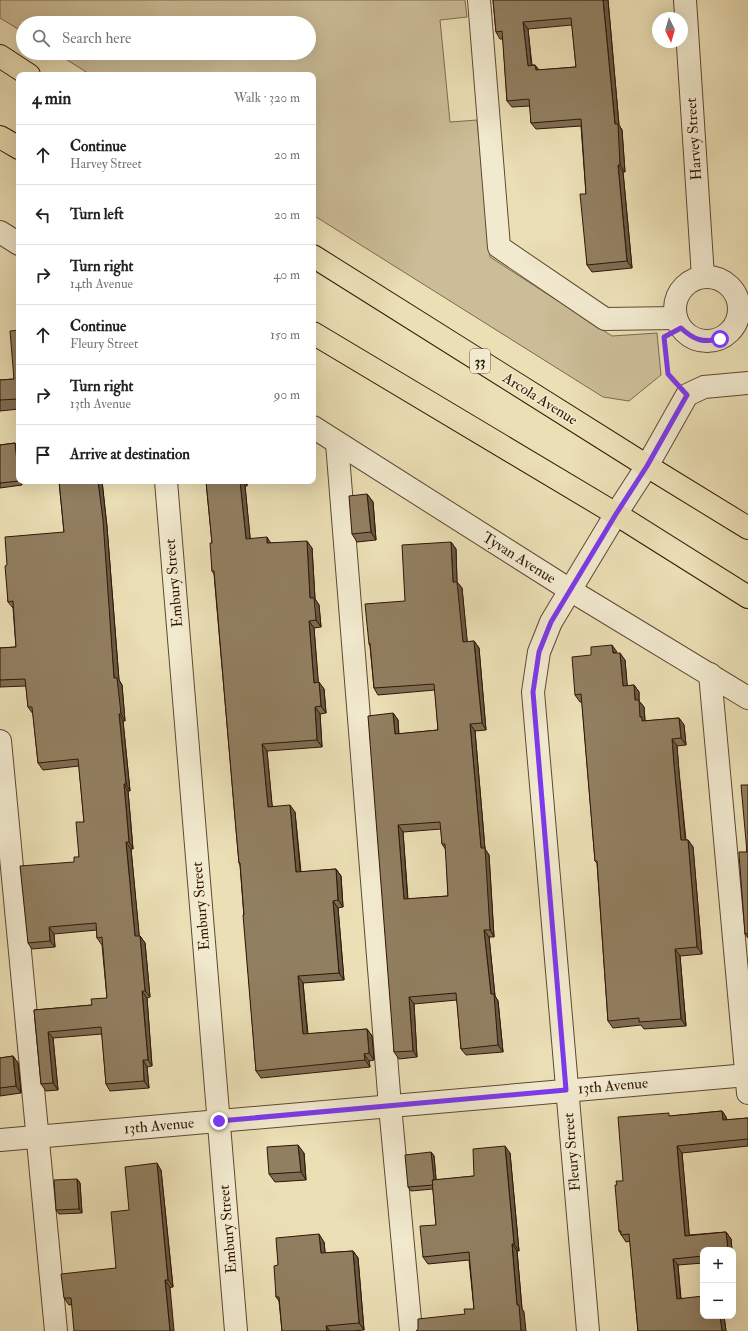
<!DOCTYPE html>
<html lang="en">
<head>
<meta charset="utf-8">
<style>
  :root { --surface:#fff; --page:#f2f2f2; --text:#222; --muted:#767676; --line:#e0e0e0 }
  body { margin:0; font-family:"IM FELL Double Pica",serif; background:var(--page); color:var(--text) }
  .controls { position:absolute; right:12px; bottom:12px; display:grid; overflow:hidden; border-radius:8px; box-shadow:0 4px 16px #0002 }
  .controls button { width:36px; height:36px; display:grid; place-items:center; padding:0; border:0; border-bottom:1px solid var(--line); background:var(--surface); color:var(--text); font:20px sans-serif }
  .compass { position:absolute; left:652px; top:12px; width:36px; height:36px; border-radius:50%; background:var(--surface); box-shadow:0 4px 16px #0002; rotate:175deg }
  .stop { position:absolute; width:12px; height:12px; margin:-9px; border:3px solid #7c3aed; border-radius:50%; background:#fff }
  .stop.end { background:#7c3aed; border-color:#fff; box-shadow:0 1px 4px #0008 }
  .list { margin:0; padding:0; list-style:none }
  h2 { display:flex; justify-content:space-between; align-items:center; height:52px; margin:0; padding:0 16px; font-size:17px }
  h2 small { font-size:13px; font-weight:400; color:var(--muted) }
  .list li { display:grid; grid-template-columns:26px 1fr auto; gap:12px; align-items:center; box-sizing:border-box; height:60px; padding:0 16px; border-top:1px solid var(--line) }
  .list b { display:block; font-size:15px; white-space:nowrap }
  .list p { margin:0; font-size:13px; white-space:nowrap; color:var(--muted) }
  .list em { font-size:13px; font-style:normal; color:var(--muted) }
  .icon { flex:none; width:22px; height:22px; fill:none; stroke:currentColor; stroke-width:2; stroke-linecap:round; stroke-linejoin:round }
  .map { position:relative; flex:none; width:748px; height:1331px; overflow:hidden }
  .search { position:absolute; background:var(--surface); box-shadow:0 4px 16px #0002; left:16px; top:16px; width:300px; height:44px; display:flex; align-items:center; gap:10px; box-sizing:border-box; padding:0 14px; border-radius:22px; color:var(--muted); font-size:15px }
  .panel { position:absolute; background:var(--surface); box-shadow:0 4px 16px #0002; left:16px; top:72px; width:300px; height:412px; border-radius:8px }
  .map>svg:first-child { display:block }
  .green { fill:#cbbd97; stroke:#7e6a4f }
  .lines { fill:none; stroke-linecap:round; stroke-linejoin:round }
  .minor-casing { stroke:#5f4832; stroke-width:24 }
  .major-casing { stroke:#301607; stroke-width:24 }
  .path { stroke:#301607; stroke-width:2.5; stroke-dasharray:3 2; stroke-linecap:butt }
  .minor { stroke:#f2eacf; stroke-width:22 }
  .major { stroke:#ebdfb5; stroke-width:22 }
  .wall { fill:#7d6d53; stroke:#301607; fill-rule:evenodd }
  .shaded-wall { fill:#665944; stroke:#301607 }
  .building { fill:#917f61; stroke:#301607; fill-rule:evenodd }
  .route { stroke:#7c3aed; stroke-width:5 }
  .labels { text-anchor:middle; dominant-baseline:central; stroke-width:3; stroke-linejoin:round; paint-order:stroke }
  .shield { fill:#f2eacf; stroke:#6a5643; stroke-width:1 }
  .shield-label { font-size:14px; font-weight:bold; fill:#301607 }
  .street-label { font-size:15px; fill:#301607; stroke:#f2eacf }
</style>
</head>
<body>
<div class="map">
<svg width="748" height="1331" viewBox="0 0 748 1331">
  <rect width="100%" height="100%" fill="#ebdfb5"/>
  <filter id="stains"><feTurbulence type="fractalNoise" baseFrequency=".005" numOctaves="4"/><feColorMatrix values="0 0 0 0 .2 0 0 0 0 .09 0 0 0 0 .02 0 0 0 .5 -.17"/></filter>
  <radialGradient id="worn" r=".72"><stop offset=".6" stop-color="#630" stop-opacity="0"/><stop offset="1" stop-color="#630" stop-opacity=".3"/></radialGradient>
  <path class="green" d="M0,0H465L467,17L440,20L450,122L477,120L490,257L612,336L657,333L661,375L629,401L603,397L313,215V75H91L56,53H309V23H23V32L0,18Z"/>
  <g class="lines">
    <defs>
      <g id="minor">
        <path d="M479,0L499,247L605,319L676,318"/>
        <path d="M685,0L703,277"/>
        <path d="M0,232L19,244"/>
        <circle cx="707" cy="309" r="32"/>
        <path d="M313,427L570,590L748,698"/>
        <path d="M337,443L390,1106L411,1331"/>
        <path d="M166,481L236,1331"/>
        <path d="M710,674L748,1093"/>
        <path d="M0,741L56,1331"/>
        <path d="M0,1140L748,1075"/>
        <path d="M588,1331L533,692L539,652L551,622L616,514L647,466L687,395L704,387L748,383"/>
      </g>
      <g id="major">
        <path d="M0,56L29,75"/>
        <path d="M0,137L19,148"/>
        <path d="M313,256L647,466L748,528"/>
        <path d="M313,333L616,514L748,597"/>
      </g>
    </defs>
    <use href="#minor" class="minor-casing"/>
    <use href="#major" class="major-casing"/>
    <path class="path" d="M665,343L668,374L671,378"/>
    <use href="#minor" class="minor"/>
    <use href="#major" class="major"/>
  </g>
  <g class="wall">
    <path d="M493,0H608L619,125L622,130L625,172H623L632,268L592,272L587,265L586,194L581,126L536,129L531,123L530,106L512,107L507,101L503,39H500L496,32ZM572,25L576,67L539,70L535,65H532L528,29Z"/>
    <path d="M19,330V409L0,411V380L14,379Z"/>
    <path d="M15,443L17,447L19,460V481L22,485L0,488V445Z"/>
    <path d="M59,481H102L107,527L119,680L122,685L125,721H123L130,791H128L133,849H131L139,936H140L145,943L150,997L147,998L152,1066L147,1067L149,1088L110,1091L106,1084L102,1034L53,1038L58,1090L46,1091L41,1084L34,1010L92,1005L107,998L102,945L97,938V930L54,934L55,947L32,949L28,943L74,862L79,857L84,822L79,766L43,770L38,763L33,714L28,707L26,686L0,687V648L16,647L13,608L8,602L7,565L64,532Z"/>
    <path d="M206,481H247V486H245L250,539L271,543L312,548L315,599L319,605L321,627L314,628L318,682L324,689L326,713L320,714L322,747L267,751L272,806L295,812L301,872L336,869L341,876L343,907L338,908L344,980L303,983L308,1034L367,1029L372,1036L374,1060L369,1061L370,1067L261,1078L256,1071L240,865L239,863L214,574L212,571V543Z"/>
    <path d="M367,494L373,502L376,540L357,542L352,534Z"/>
    <path d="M451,542L456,549L457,582L462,588L467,642L474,641L479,648L486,730L475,731L485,849L489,855L494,937H489L495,996L498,1001L503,1052L466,1055L461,1049L457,1000L414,1004L417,1057L399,1059L394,1052L393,713L398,720L399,734L438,730L435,690L378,695L374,688L370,646L369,644L405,601ZM441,829L442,844L446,850L448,896L408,899L403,832Z"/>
    <path d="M617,653L625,660L627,686L634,685L639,692V701L644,707L645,721L679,718L684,725L686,745L677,746L679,772L686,840H688L693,847L702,954L680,956L686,1026L644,1029L641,1025L613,1028L608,1021L597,863L595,861L582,702H580L575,695Z"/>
    <path d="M748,785V938L745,934Z"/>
    <path d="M13,1056L18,1063L21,1093L0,1096V1058Z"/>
    <path d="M722,1111L726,1117L727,1120L748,1118V1146L682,1153L689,1235L726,1232L731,1239L732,1250H703V1263L678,1265L681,1298L724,1316L726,1331H638L630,1241L626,1242L619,1231L623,1181L671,1116Z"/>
    <path d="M431,1152L434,1156L436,1180L474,1176L510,1153L519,1251H517L522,1309L524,1312L465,1314L474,1309L469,1260L428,1264L423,1257L436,1225L433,1189L411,1191L408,1187Z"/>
    <path d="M304,1153L306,1180L275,1182L269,1174Z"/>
    <path d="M161,1170L173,1287L69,1305L64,1298L116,1268L129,1210Z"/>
    <path d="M77,1179L80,1183L82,1213L59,1214L56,1210Z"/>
    <path d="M324,1242L325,1253L353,1251L358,1258L364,1330L352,1331H282L279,1301L276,1297L278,1265Z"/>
  </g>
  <g class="shaded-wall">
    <path d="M603,0H608L619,125L622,130L625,172L620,165L615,124Z"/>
    <path d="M523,22L528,29L532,72L528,66Z"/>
    <path d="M535,65L540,72L536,70Z"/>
    <path d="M618,165L623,172L632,268L627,261Z"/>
    <path d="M15,443L17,447L19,460V481H21L22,485L19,481Z"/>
    <path d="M98,481H102L107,527L119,680L122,685L125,721L121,714L114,678Z"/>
    <path d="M240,481H242L245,486L251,546L246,539Z"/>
    <path d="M244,481H247V486Z"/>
    <path d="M367,494L373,502L376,540L371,532Z"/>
    <path d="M267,537L272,545L267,543Z"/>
    <path d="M307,541L312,548L315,599L319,605L321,627L316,620L310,598Z"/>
    <path d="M451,542L456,549L457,582L462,588L468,649L463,642L453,582Z"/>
    <path d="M309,621L314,628L319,690L314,683Z"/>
    <path d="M474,641L479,648L486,730L482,723Z"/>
    <path d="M612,645L617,652L613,653Z"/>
    <path d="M620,653L625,660L628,693L623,686Z"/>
    <path d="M319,682L324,689L326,713L321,706Z"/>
    <path d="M634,685L639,692V701L644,707L645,721L647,728L640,717L635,700Z"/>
    <path d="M315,707L320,714L322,747L317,740Z"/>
    <path d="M393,713L398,720L399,741L395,734Z"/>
    <path d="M119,714L123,721L130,791L126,784Z"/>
    <path d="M679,718L684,725L686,745L681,738Z"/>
    <path d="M470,724L475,731L485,849L489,855L494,937L490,930L481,848Z"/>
    <path d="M672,739L677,746L679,772L686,847L681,840L674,765Z"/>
    <path d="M262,744L267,751L273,814L268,807Z"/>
    <path d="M124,784L128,791L133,849L129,842Z"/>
    <path d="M290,805L295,812L301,880L296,872Z"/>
    <path d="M398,825L403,832L408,906L404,899Z"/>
    <path d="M688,840L693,847L702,954L697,947Z"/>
    <path d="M126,842L131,849L140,943L135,936Z"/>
    <path d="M336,869L341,876L343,907L338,900Z"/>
    <path d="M333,901L338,908L344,980L339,973Z"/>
    <path d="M49,927L54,934L55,947L50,941Z"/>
    <path d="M484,930L489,937L495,996L498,1001L503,1052L498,1045L491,994Z"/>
    <path d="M140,936L145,943L150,997L145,991Z"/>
    <path d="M675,949L680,956L686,1026L681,1019Z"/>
    <path d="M298,976L303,983L308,1041L303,1034Z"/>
    <path d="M142,991L147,998L152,1066L148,1060Z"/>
    <path d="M409,997L414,1004L417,1057L413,1051Z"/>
    <path d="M367,1029L372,1036L374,1060L369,1053Z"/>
    <path d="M48,1032L53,1038L58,1090L53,1083Z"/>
    <path d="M364,1054L369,1061L370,1067L365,1060Z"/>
    <path d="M13,1056L18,1063L21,1093L16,1086Z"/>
    <path d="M143,1060L147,1067L149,1088L144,1081Z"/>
    <path d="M722,1111L726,1117L727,1127L723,1120Z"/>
    <path d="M298,1145L304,1153L306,1180L301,1172Z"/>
    <path d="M505,1146L510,1153L519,1251L514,1244Z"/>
    <path d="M677,1146L682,1153L690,1242L685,1236Z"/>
    <path d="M431,1152L434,1156L437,1189L434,1184Z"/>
    <path d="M157,1163L161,1170L173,1287L168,1280Z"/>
    <path d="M77,1179L80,1183L82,1213L79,1209Z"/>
    <path d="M726,1232L731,1239L732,1250H728Z"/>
    <path d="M319,1234L324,1242L326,1260L321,1253Z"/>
    <path d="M512,1244L517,1251L522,1309L524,1312L526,1331H521L517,1305Z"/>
    <path d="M353,1251L358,1258L364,1330L359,1323Z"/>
    <path d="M673,1259L678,1265L681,1306L677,1299Z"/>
    <path d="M165,1280L170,1287L174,1331H170Z"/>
    <path d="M720,1316H724L726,1331H722Z"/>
    <path d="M326,1326L330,1331H327Z"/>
  </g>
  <g class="building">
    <path d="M493,0H603L615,124H618L620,165H618L627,261L587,265L580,194H586L581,119L531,123L529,99L507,101L502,31L496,32ZM571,18L576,67L536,70L535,65L528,66L523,22Z"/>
    <path d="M19,330V399L0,400V380L14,379L10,331Z"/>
    <path d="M15,443L19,481L0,483V445Z"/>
    <path d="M59,481H98L103,520L114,678H117L121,714H119L126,784H124L129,842H126L135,936H140L145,991H142L148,1060H143L144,1081L106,1084L101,1027L48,1032L53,1083L41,1084L34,1010L92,1005L91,999L107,998L102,937L97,938L96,923L49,927L50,941L28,943L20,866L74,862V857H79L76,822H84L78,759L38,763L32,707H28L25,679L0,680V648L16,647L13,601L8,602L5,566L7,565L5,537L64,532Z"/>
    <path d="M206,481H240L246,539L267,537V543L307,541L310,598H314L316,620L309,621L314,683L319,682L321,706L315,707L317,740L262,744L268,807L290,805L296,872L336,869L338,900L333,901L339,973L298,976L303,1034L367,1029L369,1053L364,1054L365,1060L256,1071L243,915H244L240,863H239L236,830L214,571H212L210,543H212Z"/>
    <path d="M367,494L371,532L352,534L349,496Z"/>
    <path d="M451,542L453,582H457L463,642L474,641L478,684L482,723L470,724L481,848H485L490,930H484L491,994H494L498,1045L461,1049L456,993L409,997L413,1051L394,1052L368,716L393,713L395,734L438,730L434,684L374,688L370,643L369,644L365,604L405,601L402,545ZM440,822L442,844H445L448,896L404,899L398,825Z"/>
    <path d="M612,645L613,653H620L623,686L634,685L635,700H639L640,717H642V721L679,718L681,738L672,739L674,765L681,840H688L697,947L675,949L681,1019L639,1022V1018L608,1021L597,861H595L581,694L575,695L572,657L591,655V647Z"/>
    <path d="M741,785H748V933L745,934L739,854V852H747Z"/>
    <path d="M13,1056L16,1086L0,1088V1058Z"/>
    <path d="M722,1111L723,1120L748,1118V1139L677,1146L685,1236L726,1232L728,1250H703V1256L673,1259L677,1299L703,1296V1316H720L722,1331H638L629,1234L621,1235V1231H619L615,1185H617L616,1181H623L618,1117L669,1113V1116Z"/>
    <path d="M298,1145L301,1172L269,1174L267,1147Z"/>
    <path d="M505,1146L514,1244H512L517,1305H519L521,1331H416L418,1329V1319L465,1314L464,1309H474L469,1252L423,1257L420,1226L436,1225L432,1180L474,1176L473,1149Z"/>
    <path d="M431,1152L434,1180H432L433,1185L408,1187L405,1155Z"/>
    <path d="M157,1163L168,1280H165L170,1331H74L71,1298H64L61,1274L116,1268L111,1212L129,1210L125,1167Z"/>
    <path d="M77,1179L79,1209L56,1210L54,1180Z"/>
    <path d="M319,1234L321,1253L353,1251L359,1323L326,1326L327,1331H282L279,1297H276L274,1266L278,1265L276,1238Z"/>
  </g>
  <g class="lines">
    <path class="route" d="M219,1121L566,1090L533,692L539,652L551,622L616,514L647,466L687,395L668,374L664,337L681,328C694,340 703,343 720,339"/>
  </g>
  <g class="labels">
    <rect class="shield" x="470" y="349" width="20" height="24" rx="3"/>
    <g class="shield-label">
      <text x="480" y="361">33</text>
    </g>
    <g class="street-label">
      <text transform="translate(694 139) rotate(-94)">Harvey Street</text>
      <text transform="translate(540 399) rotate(32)">Arcola Avenue</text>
      <text transform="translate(519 558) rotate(32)">Tyvan Avenue</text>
      <text transform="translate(174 583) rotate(-95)">Embury Street</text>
      <text transform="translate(201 906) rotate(-95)">Embury Street</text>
      <text transform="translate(613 1086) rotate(-5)">13th Avenue</text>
      <text transform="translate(159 1126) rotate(-5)">13th Avenue</text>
      <text transform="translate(572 1152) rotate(-95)">Fleury Street</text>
      <text transform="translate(228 1229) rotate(-95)">Embury Street</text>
    </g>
  </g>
  <rect width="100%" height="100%" filter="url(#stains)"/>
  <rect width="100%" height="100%" fill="url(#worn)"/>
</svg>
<div class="controls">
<button>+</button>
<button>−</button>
</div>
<svg class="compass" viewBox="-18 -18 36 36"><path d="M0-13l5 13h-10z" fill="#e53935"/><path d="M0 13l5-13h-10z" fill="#767676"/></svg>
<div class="stop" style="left:720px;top:339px"></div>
<div class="stop end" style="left:219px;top:1121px"></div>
<div class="search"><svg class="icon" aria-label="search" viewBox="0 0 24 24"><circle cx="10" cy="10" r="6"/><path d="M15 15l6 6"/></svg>Search here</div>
<section class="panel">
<h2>4 min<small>Walk · 320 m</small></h2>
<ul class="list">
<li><svg class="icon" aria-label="ahead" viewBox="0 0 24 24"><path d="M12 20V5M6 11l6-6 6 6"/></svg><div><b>Continue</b><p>Harvey Street</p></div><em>20 m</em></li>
<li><svg class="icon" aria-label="left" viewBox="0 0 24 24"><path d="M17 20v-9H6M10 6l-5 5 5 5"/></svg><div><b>Turn left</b></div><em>20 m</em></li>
<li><svg class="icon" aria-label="right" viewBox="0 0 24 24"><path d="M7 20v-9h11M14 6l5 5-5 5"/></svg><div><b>Turn right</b><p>14th Avenue</p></div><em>40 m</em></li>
<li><svg class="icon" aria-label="ahead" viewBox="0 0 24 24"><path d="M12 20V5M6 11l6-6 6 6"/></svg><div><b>Continue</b><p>Fleury Street</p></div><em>150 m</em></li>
<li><svg class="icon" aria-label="right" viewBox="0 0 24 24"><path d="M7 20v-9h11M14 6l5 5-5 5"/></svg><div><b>Turn right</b><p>13th Avenue</p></div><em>90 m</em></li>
<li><svg class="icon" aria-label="arrive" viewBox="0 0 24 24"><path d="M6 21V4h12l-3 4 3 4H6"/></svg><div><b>Arrive at destination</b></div></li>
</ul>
</section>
</div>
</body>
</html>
